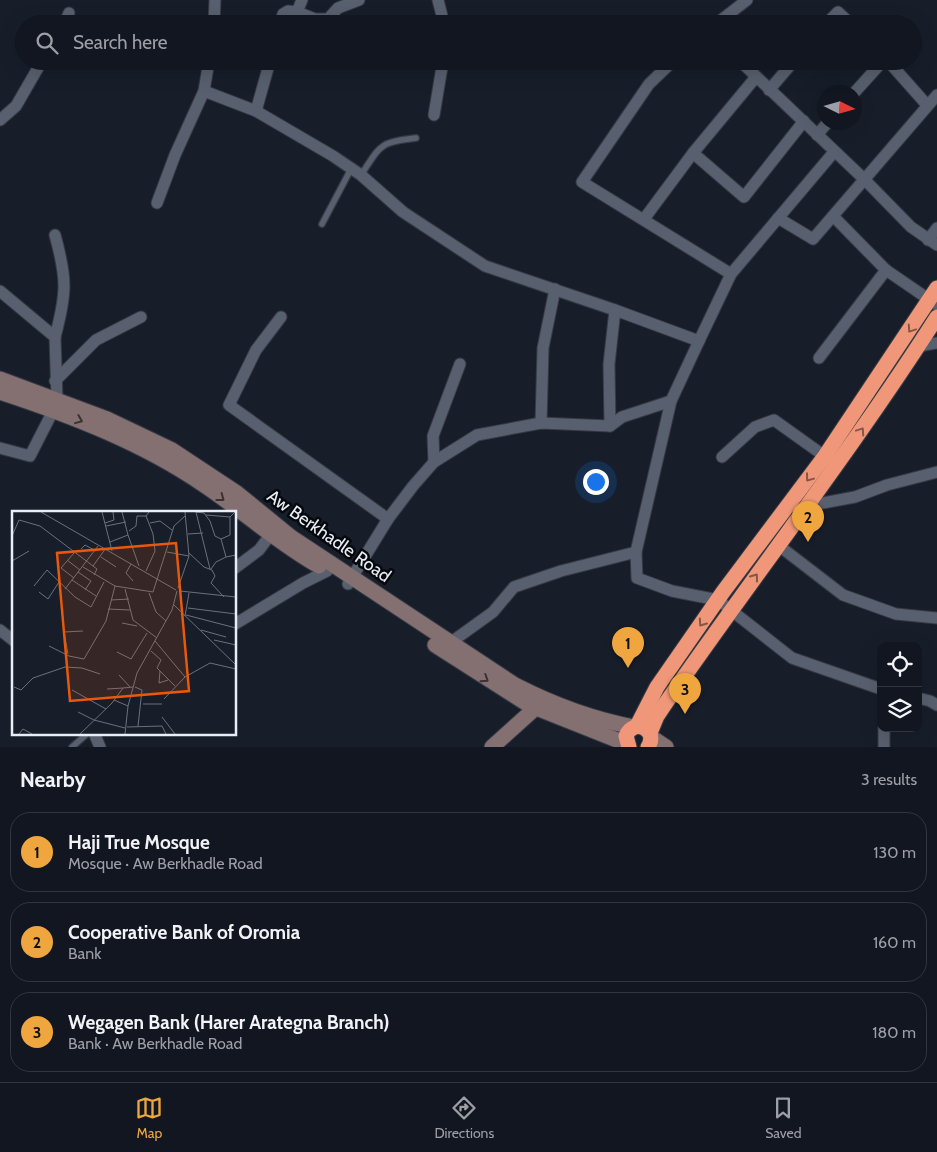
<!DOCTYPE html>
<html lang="en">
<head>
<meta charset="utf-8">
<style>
  :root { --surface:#111620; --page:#1a1f29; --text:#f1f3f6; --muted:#9c9fa5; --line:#30353e; --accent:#f0a63f }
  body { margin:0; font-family:Cabin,sans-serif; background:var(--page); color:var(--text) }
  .controls { position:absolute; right:15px; bottom:15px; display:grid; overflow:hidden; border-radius:10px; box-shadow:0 5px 20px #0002 }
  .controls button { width:45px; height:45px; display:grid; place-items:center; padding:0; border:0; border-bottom:1px solid var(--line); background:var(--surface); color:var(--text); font:25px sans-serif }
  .compass { position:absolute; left:817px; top:85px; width:45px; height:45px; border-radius:50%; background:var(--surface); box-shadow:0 5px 20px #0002; rotate:95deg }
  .you { position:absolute; left:595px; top:481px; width:18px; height:18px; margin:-12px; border:4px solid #fff; border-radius:50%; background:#1a73e8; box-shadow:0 0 0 8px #1a73e833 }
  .badge { display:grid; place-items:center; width:32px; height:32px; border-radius:50%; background:var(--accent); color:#111; font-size:16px; font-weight:700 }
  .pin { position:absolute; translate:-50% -41px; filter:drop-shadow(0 1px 2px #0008) }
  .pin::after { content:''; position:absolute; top:26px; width:18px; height:15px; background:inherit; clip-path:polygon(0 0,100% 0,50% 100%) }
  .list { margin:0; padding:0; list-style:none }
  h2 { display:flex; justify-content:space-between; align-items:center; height:65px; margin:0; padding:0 20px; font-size:21px }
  h2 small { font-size:16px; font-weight:400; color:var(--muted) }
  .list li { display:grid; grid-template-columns:32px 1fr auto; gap:15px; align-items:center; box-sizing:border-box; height:80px; margin:0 10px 10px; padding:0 10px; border:1px solid var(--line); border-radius:20px }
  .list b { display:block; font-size:19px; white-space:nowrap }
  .list p { margin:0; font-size:16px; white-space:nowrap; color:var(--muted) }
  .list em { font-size:16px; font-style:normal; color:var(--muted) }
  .icon { flex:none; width:28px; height:28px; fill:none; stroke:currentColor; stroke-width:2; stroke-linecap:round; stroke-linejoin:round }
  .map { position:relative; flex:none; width:937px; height:747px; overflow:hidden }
  .search { position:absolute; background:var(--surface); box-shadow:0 5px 20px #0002; left:15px; right:15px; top:15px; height:55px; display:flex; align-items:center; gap:12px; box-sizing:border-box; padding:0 18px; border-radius:28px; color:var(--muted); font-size:19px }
  .sheet { height:335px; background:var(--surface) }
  nav { display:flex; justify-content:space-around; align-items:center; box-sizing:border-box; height:70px; border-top:1px solid var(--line); background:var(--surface); font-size:14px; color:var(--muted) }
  nav a { display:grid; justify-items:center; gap:2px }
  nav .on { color:var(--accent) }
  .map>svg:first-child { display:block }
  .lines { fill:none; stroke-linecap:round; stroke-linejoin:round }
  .lane-casing { stroke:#363a44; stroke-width:8 }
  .street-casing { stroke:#363a44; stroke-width:13 }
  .secondary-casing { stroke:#363a44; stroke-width:17 }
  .highway-casing { stroke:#363a44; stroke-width:17 }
  .lane { stroke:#585f6e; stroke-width:5.5 }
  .street { stroke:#585f6e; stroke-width:11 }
  .secondary { stroke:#857071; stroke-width:15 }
  .highway { stroke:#ef9778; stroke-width:15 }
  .oneway { stroke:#865748 }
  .oneway2 { stroke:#393235 }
  .labels { text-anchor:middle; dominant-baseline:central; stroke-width:5; stroke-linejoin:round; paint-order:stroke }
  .street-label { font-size:18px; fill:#e9eef6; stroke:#06080d }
  .inset-road { fill:none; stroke:#6b717c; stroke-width:1 }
  .view { fill:#e8590c; fill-opacity:0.15; stroke:#e8590c; stroke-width:2.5 }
  .inset-edge { fill:none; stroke:#e9eef6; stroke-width:2.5 }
</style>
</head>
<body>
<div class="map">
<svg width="937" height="747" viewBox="0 0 937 747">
  <rect width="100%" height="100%" fill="#171e2a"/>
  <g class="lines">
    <defs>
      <g id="lane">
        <path d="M361,175C381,145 379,142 416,138"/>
        <path d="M322,224L351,169"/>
        <path d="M72,747L88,733"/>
      </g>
      <g id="street">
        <path d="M438,0L444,24"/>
        <path d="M297,12L315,19H328L338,8L359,0"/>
        <path d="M64,24L69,13"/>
        <path d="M214,24L215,0"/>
        <path d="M280,24L283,14L288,11L297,12L302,0"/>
        <path d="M716,24L747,0"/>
        <path d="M826,24L838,12L851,24"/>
        <path d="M270,61L256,111L333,156L361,175L403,212L485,266L615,310L699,341"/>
        <path d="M673,61L649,84L582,182L731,274"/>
        <path d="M740,61L864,179L911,227L937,245"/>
        <path d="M888,61L927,105"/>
        <path d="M769,90L794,61"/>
        <path d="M204,91L256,111"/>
        <path d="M854,93L883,61"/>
        <path d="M434,115L443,61"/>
        <path d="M0,120L16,106L42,61"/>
        <path d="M817,135L828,122"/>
        <path d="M834,152L731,274L699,341L671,401L636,552L637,578L672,591L718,600L792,658L881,689"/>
        <path d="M693,153L744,197L804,121"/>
        <path d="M157,203L175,155L204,91L209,61"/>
        <path d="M834,217L886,270L937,305"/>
        <path d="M778,218L813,239L937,95"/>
        <path d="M644,219L693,153L756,77"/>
        <path d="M928,240L937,228"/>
        <path d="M0,291L55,337L57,399"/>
        <path d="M281,317L256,350L229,405L388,519"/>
        <path d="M55,337C67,292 67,279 55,235"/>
        <path d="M919,346L937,343"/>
        <path d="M819,358L886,270"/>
        <path d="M55,381L96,340L141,317"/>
        <path d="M541,423L543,348L555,289"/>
        <path d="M610,426L609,364L615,310"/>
        <path d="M0,448L30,456L53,411"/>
        <path d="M722,457L755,427L774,420L830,460"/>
        <path d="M434,462L433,436L460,364"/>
        <path d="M807,506L855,497L887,485L937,472"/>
        <path d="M778,545L843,595L896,614L937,618"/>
        <path d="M235,568L259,550L271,534"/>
        <path d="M348,584L388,519L413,486L434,462L477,435L541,423L610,426L622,417L671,401"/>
        <path d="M235,624L303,583L327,571L332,563"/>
        <path d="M0,630L14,641"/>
        <path d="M450,643L493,612L514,587L561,571L636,552"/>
        <path d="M918,698L930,701L937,705"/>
        <path d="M94,733L100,747"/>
        <path d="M884,747V728"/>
      </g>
      <g id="secondary">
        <path d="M0,379L107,419L172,450L237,493L291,537L515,685C554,705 591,719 634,727"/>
        <path d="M0,392C70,415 143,443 204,485C243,511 278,543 319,566"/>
        <path d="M435,645L529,705L627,744"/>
        <path d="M651,737L666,747"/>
        <path d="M492,747L541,703"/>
      </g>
      <g id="highway">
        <path d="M637,726L657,687L723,592L825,456L937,288"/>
        <path d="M650,733L657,716L665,704C755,574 852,450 937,317"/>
        <path d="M629,747L626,736C634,717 659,730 648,747"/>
      </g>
    </defs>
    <use href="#lane" class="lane-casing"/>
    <use href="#street" class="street-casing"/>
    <use href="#secondary" class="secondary-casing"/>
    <use href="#highway" class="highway-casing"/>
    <use href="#lane" class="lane"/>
    <use href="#street" class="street"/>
    <use href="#secondary" class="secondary"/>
    <use href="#highway" class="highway"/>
  </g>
  <defs><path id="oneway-chevron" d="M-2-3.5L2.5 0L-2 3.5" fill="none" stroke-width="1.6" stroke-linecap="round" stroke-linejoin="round" transform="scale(1.25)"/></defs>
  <g class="oneway">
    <use href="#oneway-chevron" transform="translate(911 329) rotate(124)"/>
    <use href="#oneway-chevron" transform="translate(861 431) rotate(-56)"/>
    <use href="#oneway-chevron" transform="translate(809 478) rotate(127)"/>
    <use href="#oneway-chevron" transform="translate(755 577) rotate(-54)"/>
    <use href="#oneway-chevron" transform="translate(702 623) rotate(125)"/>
  </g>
  <g class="oneway2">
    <use href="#oneway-chevron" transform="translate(79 420) rotate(22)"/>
    <use href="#oneway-chevron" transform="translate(221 498) rotate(37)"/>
    <use href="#oneway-chevron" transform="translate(485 679) rotate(33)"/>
  </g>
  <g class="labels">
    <g class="street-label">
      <text transform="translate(329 536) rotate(35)">Aw Berkhadle Road</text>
    </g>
  </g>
  <g transform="translate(12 511)">
    <rect width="224" height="224" fill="#171e2a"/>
    <path class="inset-road" d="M29,1L164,79M90,1L100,40M194,4L218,6M93,12L102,9L101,1M138,12L148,10L160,19M94,15L114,11M117,20L124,15L125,5H134M176,23L191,22M116,24L127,55M0,25L7,9L28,15L85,58L82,64M209,28L218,24V6L223,1M98,31L116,24L110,1M69,38L73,34L84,40M155,41L177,45M177,42L192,56L200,59L203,65L199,72L212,86M89,46L104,56M55,49L68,59M0,50L17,40M119,53L114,62L121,70M81,55L94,37M71,56L103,75L141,81L162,15L173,5M198,58L184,1L192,2L198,10L203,25L209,28L214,46L224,44M199,58L204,51L214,46M134,60L143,40L141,23L134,5L137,1M66,61L79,70L73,79M62,67L49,57L62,42M60,69L84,85M22,75L35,59L63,86L79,96L92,71M166,77L177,45L173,1M53,78L86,35M113,78L121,109L145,127M168,80L224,86M27,81L36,88L47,71M137,82L144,101L154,110M99,89L117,88M162,94L224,154M176,97L224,103M96,98L118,99M174,104L224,117M173,105L177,82M110,112L125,115M189,119L214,126M202,129L224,134M143,130L173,166M37,135L57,145L72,148L94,110L103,75M139,140L149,149L145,157L163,175M105,141L119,148L135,122M56,143L52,121L71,120M148,160L147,172L156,169M107,164L118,176M2,176L9,179L21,167L53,156L70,157L88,163M123,176L130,179L126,215M95,178L111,177M60,179L94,198M152,188L173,166L198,152L224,158M102,189L116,195M131,193H150M66,201L82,209L113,217M150,206L163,223M115,216L150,215L154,223M7,223L11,218L20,223M68,223L100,192L111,177L121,176M113,223L116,195L125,162L160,99L165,80"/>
    <path class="view" d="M164,32L177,180L58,190L45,42Z"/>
    <rect width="224" height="224" class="inset-edge"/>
  </g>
</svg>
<div class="controls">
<button><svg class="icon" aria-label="locate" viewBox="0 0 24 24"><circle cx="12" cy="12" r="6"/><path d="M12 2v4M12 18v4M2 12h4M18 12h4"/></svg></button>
<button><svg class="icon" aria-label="layers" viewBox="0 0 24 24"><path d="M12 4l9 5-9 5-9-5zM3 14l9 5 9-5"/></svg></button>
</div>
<svg class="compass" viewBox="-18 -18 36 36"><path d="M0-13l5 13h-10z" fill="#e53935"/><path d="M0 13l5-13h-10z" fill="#9c9fa5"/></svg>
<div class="you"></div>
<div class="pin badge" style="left:628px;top:668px">1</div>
<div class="pin badge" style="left:808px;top:542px">2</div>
<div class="pin badge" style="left:685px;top:714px">3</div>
<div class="search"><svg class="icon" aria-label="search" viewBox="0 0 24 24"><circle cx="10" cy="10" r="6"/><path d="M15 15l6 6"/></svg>Search here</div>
</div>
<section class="sheet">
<h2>Nearby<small>3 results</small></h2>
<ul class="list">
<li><span class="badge">1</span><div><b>Haji True Mosque</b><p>Mosque · Aw Berkhadle Road</p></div><em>130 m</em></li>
<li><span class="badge">2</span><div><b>Cooperative Bank of Oromia</b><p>Bank</p></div><em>160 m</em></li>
<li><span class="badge">3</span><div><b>Wegagen Bank (Harer Arategna Branch)</b><p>Bank · Aw Berkhadle Road</p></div><em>180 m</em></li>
</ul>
</section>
<nav>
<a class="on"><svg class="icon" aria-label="map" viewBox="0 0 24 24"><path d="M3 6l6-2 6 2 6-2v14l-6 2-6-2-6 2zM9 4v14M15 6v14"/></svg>Map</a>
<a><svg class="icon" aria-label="directions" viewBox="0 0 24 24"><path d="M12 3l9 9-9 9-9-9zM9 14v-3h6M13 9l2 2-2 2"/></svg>Directions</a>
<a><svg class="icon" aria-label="saved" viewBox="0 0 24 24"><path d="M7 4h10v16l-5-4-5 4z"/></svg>Saved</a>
</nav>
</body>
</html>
